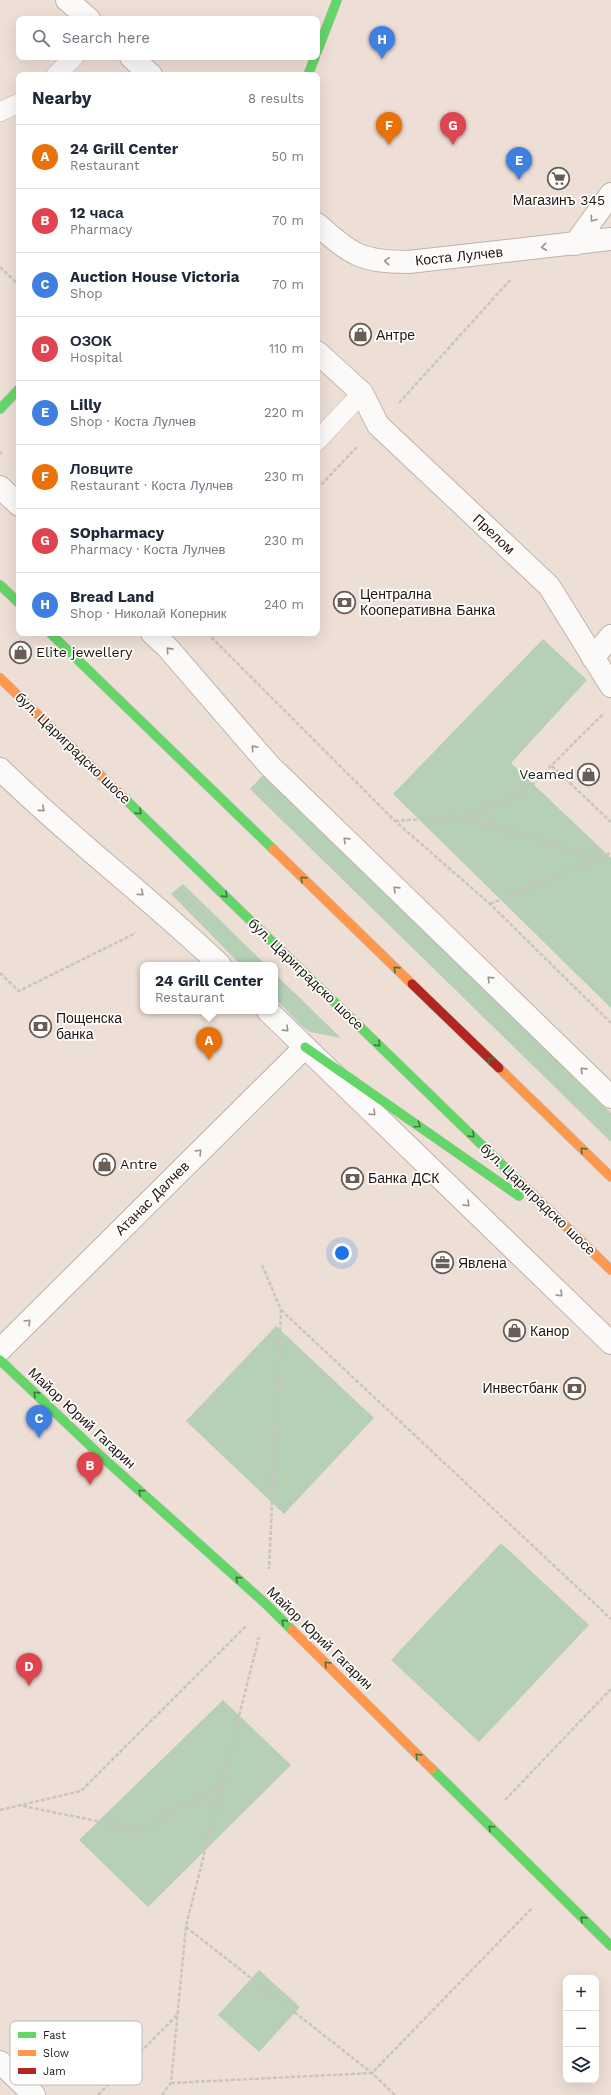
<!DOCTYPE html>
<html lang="en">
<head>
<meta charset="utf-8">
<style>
  :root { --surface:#fff; --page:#f2f2f3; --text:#1f2937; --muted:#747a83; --line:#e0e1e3; --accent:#695d56 }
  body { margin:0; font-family:"Work Sans",sans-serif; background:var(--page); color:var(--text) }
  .controls { position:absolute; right:12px; bottom:12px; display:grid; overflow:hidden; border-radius:8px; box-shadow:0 4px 16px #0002 }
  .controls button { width:36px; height:36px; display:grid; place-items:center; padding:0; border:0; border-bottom:1px solid var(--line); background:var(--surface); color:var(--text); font:20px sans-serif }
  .you { position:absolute; left:342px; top:1253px; width:14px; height:14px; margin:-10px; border:3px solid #fff; border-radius:50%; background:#1a73e8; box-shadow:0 0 0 6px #1a73e833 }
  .badge { display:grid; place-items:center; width:26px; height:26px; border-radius:50%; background:var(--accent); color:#fff; font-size:13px; font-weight:700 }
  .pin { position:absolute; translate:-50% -33px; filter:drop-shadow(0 1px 2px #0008) }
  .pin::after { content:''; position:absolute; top:21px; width:14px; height:12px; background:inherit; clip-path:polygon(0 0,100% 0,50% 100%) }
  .popup { position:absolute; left:140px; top:962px; width:138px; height:52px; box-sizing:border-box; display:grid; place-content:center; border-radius:8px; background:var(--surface); filter:drop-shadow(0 1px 3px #0005); font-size:13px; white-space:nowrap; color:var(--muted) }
  .popup b { font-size:15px; color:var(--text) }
  .popup::after { content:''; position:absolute; left:50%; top:100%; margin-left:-8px; border:8px solid transparent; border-top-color:var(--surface) }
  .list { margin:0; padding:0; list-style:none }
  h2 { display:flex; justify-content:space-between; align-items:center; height:52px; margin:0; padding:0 16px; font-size:17px }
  h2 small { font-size:13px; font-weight:400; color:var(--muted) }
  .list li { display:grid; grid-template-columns:26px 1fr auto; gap:12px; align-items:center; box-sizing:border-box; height:64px; padding:0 16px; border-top:1px solid var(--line) }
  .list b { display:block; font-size:15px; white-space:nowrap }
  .list p { margin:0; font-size:13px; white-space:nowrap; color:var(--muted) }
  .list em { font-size:13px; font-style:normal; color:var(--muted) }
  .icon { flex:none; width:22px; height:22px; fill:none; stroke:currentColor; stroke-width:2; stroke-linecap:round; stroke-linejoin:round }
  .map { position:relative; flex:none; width:611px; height:2095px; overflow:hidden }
  .search { position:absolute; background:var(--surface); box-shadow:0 4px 16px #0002; left:16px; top:16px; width:304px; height:44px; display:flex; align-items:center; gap:10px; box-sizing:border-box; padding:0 14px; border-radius:8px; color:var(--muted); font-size:15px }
  .panel { position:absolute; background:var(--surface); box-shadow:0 4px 16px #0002; left:16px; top:72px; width:304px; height:564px; border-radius:8px }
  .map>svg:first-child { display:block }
  .green { fill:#b5d0b4 }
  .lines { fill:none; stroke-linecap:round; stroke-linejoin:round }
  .lane-casing { stroke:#beb2ac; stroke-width:20 }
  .street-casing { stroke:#beb2ac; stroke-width:24 }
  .fast-casing { stroke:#beb2ac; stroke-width:10 }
  .slow-casing { stroke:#beb2ac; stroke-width:10 }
  .jam-casing { stroke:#beb2ac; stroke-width:10 }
  .path { stroke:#c9c4c2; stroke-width:2.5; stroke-dasharray:4 2; stroke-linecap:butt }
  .lane { stroke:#fcfaf9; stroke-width:19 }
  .street { stroke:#fcfaf9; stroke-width:22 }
  .fast { stroke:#63d668; stroke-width:9 }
  .slow { stroke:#ff974d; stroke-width:9 }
  .jam { stroke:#b3261e; stroke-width:9 }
  .oneway { stroke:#999491 }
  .oneway2 { stroke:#42763c }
  .labels { text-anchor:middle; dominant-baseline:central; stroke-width:3.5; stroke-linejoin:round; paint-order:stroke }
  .poi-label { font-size:14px; fill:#211711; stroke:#fff; text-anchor:start }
  .street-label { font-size:14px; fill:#211711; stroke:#fff }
  .key { fill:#fff; stroke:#bcb9b8; stroke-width:1 }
  .key-label { font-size:11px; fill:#211711 }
</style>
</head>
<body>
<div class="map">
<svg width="611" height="2095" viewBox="0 0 611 2095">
  <rect width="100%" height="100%" fill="#eedfd6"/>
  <g class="green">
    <path d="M543,639L587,680L511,763L611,858V1008L393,794Z"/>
    <path d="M263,775L611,1113V1142L250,789Z"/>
    <path d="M183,884L266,965H241L171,894Z"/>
    <path d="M275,974L341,1038L310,1032L302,1026L275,999Z"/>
    <path d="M276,1326L374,1418L284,1514L186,1421Z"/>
    <path d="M501,1543L589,1625L479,1742L391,1660Z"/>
    <path d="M223,1700L291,1765L148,1907L79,1840Z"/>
    <path d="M259,1970L300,2007L259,2052L218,2015Z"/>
  </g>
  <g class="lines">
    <defs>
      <g id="lane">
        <path d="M56,75L74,57"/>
        <path d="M0,112L19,103"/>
        <path d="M317,441L362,393"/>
      </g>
      <g id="street">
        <path d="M67,0L89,19"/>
        <path d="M131,57L151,75"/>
        <path d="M317,224C352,255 361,262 409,262L611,239"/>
        <path d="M575,244L611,194"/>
        <path d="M317,352L362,393L378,425L549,586L611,686"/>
        <path d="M0,487L19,505"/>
        <path d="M152,633L167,647L269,765L611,1097"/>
        <path d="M593,658L611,636"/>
        <path d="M0,769C70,838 149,897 220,965"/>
        <path d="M268,1011L611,1343"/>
        <path d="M0,1350L305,1047"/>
        <path d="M0,2062L34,2095"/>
      </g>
      <g id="fast">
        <path d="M317,52L337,0"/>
        <path d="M308,75L315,57"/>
        <path d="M0,409L19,389"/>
        <path d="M0,585L19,603"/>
        <path d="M50,633L273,849"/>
        <path d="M124,798L522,1184"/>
        <path d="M305,1047L519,1196"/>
        <path d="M0,1360L102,1457L267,1605L292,1630"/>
        <path d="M432,1769L611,1946"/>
      </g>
      <g id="slow">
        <path d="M0,678L124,798"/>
        <path d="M273,849L412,984"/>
        <path d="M499,1068L611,1177"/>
        <path d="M522,1184L611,1270"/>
        <path d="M292,1630L432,1769"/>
      </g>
      <path id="jam" d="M412,984L499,1068"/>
    </defs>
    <use href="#lane" class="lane-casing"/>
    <use href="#street" class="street-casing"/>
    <use href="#fast" class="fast-casing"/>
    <use href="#slow" class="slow-casing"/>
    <use href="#jam" class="jam-casing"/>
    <g class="path">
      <path d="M0,267L19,285"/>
      <path d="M399,403L511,279"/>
      <path d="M0,452L2,454"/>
      <path d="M317,489L358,446"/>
      <path d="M207,633L395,821L490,904L611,1023"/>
      <path d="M552,766L611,822"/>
      <path d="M464,816L599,858"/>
      <path d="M395,821L463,816L525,792L604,713"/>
      <path d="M490,904L611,853"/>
      <path d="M0,973L19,991L136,933"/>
      <path d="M262,1265L281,1310L269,1569"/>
      <path d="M281,1310L611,1619"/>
      <path d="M505,1800L611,1689"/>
      <path d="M23,1806L141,1830L221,1786"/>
      <path d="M0,1810L81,1791L247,1625"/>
      <path d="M186,1927L372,2073L395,2095"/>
      <path d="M171,2083L372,2073L532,1908"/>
      <path d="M98,2095L178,2014"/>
      <path d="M162,2095L171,2083L186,1926L259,1637"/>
    </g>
    <use href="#lane" class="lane"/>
    <use href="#street" class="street"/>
    <use href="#fast" class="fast"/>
    <use href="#slow" class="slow"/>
    <use href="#jam" class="jam"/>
  </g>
  <defs><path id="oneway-chevron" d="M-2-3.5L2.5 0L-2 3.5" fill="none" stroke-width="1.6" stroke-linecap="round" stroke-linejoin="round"/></defs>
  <g class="oneway">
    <use href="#oneway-chevron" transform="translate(593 219) rotate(126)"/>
    <use href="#oneway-chevron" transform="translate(544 247) rotate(174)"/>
    <use href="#oneway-chevron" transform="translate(387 261) rotate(-176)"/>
    <use href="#oneway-chevron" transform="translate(169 650) rotate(-132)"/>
    <use href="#oneway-chevron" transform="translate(254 748) rotate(-131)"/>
    <use href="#oneway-chevron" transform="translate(42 809) rotate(41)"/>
    <use href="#oneway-chevron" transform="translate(346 840) rotate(-136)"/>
    <use href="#oneway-chevron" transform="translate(396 889) rotate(-136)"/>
    <use href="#oneway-chevron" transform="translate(141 893) rotate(40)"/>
    <use href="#oneway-chevron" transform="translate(490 979) rotate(-136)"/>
    <use href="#oneway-chevron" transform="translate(286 1029) rotate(44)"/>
    <use href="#oneway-chevron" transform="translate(583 1070) rotate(-136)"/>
    <use href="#oneway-chevron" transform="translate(373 1113) rotate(44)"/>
    <use href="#oneway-chevron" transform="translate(199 1152) rotate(-45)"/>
    <use href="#oneway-chevron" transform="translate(467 1204) rotate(44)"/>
    <use href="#oneway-chevron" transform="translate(560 1294) rotate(44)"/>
    <use href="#oneway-chevron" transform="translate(28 1322) rotate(-45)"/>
  </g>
  <g class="oneway2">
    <use href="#oneway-chevron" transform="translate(139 812) rotate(44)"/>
    <use href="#oneway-chevron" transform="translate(303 879) rotate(-136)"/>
    <use href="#oneway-chevron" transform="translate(225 895) rotate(44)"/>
    <use href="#oneway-chevron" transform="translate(396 969) rotate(-136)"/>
    <use href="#oneway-chevron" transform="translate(378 1044) rotate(44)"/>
    <use href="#oneway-chevron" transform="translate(490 1060) rotate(-136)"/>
    <use href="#oneway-chevron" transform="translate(418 1125) rotate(35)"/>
    <use href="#oneway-chevron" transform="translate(472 1135) rotate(44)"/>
    <use href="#oneway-chevron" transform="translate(583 1150) rotate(-136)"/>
    <use href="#oneway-chevron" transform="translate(36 1394) rotate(-136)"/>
    <use href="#oneway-chevron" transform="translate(141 1492) rotate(-138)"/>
    <use href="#oneway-chevron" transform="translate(238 1579) rotate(-138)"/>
    <use href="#oneway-chevron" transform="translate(284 1622) rotate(-136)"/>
    <use href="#oneway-chevron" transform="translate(327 1664) rotate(-135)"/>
    <use href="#oneway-chevron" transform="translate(418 1756) rotate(-135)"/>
    <use href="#oneway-chevron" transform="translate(491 1828) rotate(-135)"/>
    <use href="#oneway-chevron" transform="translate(583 1919) rotate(-136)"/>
  </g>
  <defs>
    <symbol id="supermarket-ring" viewBox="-11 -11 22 22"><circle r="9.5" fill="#fff" stroke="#695d56" stroke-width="1.5"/><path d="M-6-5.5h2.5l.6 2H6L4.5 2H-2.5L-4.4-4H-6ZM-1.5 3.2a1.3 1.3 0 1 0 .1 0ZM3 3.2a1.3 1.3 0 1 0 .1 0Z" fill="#695d56"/></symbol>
    <symbol id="shop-ring" viewBox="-11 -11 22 22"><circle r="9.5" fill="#fff" stroke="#695d56" stroke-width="1.5"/><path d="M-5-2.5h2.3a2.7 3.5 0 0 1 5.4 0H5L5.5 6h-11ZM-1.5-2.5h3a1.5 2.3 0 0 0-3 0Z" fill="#695d56"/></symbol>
    <symbol id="bank-ring" viewBox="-11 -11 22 22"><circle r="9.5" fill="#fff" stroke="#695d56" stroke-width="1.5"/><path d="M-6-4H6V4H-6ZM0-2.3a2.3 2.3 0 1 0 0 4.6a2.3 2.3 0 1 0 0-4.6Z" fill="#695d56"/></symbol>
    <symbol id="office-ring" viewBox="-11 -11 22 22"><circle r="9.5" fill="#fff" stroke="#695d56" stroke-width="1.5"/><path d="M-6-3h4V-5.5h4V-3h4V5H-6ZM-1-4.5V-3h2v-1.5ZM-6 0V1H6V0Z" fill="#695d56"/></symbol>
  </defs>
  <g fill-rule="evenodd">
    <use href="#supermarket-ring" x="546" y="166" width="25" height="25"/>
    <use href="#shop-ring" x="348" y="322" width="25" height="25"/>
    <use href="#bank-ring" x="332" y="590" width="25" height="25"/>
    <use href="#shop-ring" x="8" y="640" width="25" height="25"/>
    <use href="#shop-ring" x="576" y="762" width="25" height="25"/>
    <use href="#bank-ring" x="28" y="1014" width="25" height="25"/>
    <use href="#shop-ring" x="92" y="1152" width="25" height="25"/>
    <use href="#bank-ring" x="340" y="1166" width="25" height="25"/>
    <use href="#office-ring" x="430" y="1250" width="25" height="25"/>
    <use href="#shop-ring" x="502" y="1318" width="25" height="25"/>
    <use href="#bank-ring" x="562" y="1376" width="25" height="25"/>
  </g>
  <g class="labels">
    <g class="poi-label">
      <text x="559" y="200" text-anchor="middle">Магазинъ 345</text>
      <text x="376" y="335">Антре</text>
      <text x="360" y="594">Централна<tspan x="360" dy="16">Кооперативна Банка</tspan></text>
      <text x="36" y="652">Elite jewellery</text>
      <text x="574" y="774" text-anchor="end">Veamed</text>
      <text x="56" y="1018">Пощенска<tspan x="56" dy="16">банка</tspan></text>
      <text x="120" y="1164">Antre</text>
      <text x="368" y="1178">Банка ДСК</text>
      <text x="458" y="1263">Явлена</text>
      <text x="530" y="1331">Канор</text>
      <text x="558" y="1388" text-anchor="end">Инвестбанк</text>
    </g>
    <g class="street-label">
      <text transform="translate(459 256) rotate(-6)">Коста Лулчев</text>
      <text transform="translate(494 534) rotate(43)">Прелом</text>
      <text transform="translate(73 748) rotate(44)">бул. Цариградско шосе</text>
      <text transform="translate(306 974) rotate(44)">бул. Цариградско шосе</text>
      <text transform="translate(152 1198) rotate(-45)">Атанас Далчев</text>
      <text transform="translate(538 1199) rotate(44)">бул. Цариградско шосе</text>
      <text transform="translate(82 1418) rotate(43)">Майор Юрий Гагарин</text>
      <text transform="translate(320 1638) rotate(44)">Майор Юрий Гагарин</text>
    </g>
  </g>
  <rect x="10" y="2021" width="132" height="64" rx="6" class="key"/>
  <rect x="18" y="2032" width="18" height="6" fill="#63d668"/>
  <rect x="18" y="2050" width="18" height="6" fill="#ff974d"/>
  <rect x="18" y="2068" width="18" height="6" fill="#b3261e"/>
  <g class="key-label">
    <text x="43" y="2039">Fast</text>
    <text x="43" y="2057">Slow</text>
    <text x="43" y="2075">Jam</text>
  </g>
</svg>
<div class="controls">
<button>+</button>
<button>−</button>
<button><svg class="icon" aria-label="layers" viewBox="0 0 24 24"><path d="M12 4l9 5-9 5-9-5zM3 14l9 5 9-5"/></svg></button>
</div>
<div class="you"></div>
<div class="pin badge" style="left:209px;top:1060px;background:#e8710a">A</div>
<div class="popup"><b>24 Grill Center</b>Restaurant</div>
<div class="pin badge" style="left:90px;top:1485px;background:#e0444e">B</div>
<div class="pin badge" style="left:39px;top:1438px;background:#3f7fe0">C</div>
<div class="pin badge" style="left:29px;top:1686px;background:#e0444e">D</div>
<div class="pin badge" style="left:519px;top:180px;background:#3f7fe0">E</div>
<div class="pin badge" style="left:389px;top:145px;background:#e8710a">F</div>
<div class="pin badge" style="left:453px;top:145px;background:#e0444e">G</div>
<div class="pin badge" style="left:382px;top:59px;background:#3f7fe0">H</div>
<div class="search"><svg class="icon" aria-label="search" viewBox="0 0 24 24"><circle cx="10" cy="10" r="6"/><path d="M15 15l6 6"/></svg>Search here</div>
<section class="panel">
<h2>Nearby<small>8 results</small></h2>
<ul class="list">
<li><span class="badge" style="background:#e8710a">A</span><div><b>24 Grill Center</b><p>Restaurant</p></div><em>50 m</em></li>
<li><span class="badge" style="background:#e0444e">B</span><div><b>12 часа</b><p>Pharmacy</p></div><em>70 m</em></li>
<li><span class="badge" style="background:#3f7fe0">C</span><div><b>Auction House Victoria</b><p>Shop</p></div><em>70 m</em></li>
<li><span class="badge" style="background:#e0444e">D</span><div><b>ОЗОК</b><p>Hospital</p></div><em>110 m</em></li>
<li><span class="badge" style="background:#3f7fe0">E</span><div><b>Lilly</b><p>Shop · Коста Лулчев</p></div><em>220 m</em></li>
<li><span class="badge" style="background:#e8710a">F</span><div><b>Ловците</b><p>Restaurant · Коста Лулчев</p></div><em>230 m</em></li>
<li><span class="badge" style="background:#e0444e">G</span><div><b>SOpharmacy</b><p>Pharmacy · Коста Лулчев</p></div><em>230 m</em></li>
<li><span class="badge" style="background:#3f7fe0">H</span><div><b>Bread Land</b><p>Shop · Николай Коперник</p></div><em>240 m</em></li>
</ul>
</section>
</div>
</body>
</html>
